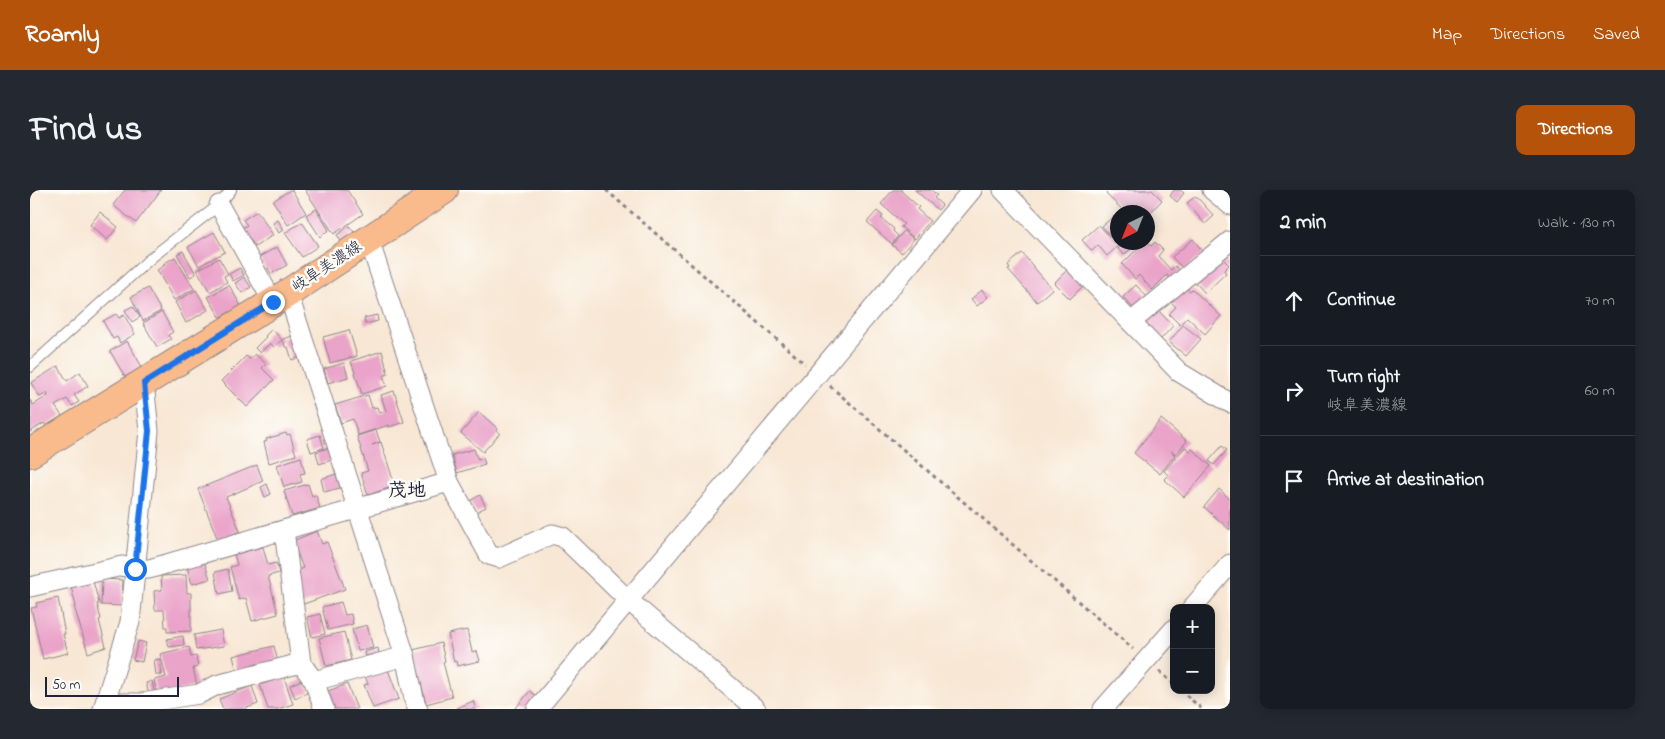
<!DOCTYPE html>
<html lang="en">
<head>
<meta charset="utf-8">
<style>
  :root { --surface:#171b24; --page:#242831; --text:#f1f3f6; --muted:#9ea1a6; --line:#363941; --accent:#b45309 }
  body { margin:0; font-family:"Indie Flower","Klee One",sans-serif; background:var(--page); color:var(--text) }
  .controls { position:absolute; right:15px; bottom:15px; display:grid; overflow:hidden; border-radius:10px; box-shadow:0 2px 12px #0003 }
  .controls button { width:45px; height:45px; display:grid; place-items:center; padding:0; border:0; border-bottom:1px solid var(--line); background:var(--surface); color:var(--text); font:25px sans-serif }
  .compass { position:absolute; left:1080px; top:15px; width:45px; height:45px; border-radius:50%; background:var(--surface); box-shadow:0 2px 12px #0003; rotate:223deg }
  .scale { position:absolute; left:15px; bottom:12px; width:134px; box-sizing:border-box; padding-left:5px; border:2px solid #22223b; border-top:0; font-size:14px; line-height:18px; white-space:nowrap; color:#22223b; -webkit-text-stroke:4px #fdfcf7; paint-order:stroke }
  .stop { position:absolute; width:15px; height:15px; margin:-11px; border:4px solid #1a73e8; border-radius:50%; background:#fff }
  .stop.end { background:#1a73e8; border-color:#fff; box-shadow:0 1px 5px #0008 }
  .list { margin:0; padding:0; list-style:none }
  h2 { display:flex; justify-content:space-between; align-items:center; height:65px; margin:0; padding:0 20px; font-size:21px }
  h2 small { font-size:16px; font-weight:400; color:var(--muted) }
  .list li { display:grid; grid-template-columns:32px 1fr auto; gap:15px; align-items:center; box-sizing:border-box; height:90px; padding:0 20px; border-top:1px solid var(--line) }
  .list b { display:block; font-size:19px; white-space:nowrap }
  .list p { margin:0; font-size:16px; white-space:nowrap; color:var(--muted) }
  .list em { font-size:16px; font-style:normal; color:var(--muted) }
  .icon { flex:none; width:28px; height:28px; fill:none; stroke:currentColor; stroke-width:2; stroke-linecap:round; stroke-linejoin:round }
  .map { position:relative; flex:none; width:1200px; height:519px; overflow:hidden; border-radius:10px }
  header { display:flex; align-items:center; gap:30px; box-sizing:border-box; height:70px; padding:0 25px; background:var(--accent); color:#fff }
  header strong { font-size:24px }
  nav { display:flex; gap:28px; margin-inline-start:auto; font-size:18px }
  .intro { display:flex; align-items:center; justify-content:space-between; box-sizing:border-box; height:120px; padding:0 30px }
  h1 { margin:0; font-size:35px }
  .button { padding:12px 22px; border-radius:10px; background:var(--accent); color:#fff; font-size:18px; font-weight:700 }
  main { display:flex; gap:30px; padding:0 30px }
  aside { flex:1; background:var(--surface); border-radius:10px; box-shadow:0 2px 12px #0003 }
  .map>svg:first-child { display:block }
  .building { fill:#eaa3c9 }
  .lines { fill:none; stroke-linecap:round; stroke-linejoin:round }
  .service-casing { stroke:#8d8488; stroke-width:12 }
  .minor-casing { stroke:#8d8488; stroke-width:21 }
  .primary-casing { stroke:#8d8488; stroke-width:30 }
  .path { stroke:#8d8488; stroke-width:3; stroke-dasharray:4 4; stroke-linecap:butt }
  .service { stroke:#fff; stroke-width:10 }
  .minor { stroke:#fff; stroke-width:19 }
  .primary { stroke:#fabb8c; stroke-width:28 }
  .route { stroke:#1a73e8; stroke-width:6 }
  .labels { text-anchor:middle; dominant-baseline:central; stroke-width:5; stroke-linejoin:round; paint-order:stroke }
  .street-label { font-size:16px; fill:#22223b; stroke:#fdfcf7 }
  .quarter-label { font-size:19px; font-weight:bold; fill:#22223b; stroke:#fdfcf7 }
</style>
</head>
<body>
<header>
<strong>Roamly</strong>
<nav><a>Map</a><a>Directions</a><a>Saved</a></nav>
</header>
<div class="intro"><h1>Find us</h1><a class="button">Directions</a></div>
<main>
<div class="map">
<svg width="1200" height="519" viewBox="0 0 1200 519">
  <rect width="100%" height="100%" fill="#fdfcf7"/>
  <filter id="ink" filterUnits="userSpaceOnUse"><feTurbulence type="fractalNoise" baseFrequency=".02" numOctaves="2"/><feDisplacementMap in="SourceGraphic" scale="10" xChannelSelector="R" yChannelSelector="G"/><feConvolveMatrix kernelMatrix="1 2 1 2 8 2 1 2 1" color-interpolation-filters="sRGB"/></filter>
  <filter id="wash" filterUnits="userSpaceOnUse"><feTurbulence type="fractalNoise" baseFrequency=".0096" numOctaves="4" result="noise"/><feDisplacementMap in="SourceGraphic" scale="20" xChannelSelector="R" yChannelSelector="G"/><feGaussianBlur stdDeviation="1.12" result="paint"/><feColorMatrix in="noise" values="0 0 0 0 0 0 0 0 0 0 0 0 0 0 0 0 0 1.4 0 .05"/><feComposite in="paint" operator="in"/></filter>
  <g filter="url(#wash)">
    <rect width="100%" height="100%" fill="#f8e7d4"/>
    <g id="blocks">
      <g class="building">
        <path d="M95,0H131L106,33L83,15Z"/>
        <path d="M260,0H262L276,23L258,35L243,11Z"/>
        <path d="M275,0H317L333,24L304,44Z"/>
        <path d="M863,0H872L871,1L889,17L887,19L900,31L885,49L871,37L874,34L851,14Z"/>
        <path d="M885,0H901L907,5L904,8L912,15L908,20Z"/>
        <path d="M1080,0H1122L1132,10L1118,25V22H1095L1076,4Z"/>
        <path d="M1144,0H1150L1154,3L1147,12L1140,6Z"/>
        <path d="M1166,6L1184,26L1175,34L1157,13Z"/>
        <path d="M286,19L299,40L290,47L276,25Z"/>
        <path d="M227,21L243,45L225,57L212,38L217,35L213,30Z"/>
        <path d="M847,21L853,26L851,28L864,39L863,41L868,46L862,54L837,32Z"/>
        <path d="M70,22L88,37L77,50L60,35Z"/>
        <path d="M1084,26L1088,29V52H1093L1089,56L1072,36Z"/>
        <path d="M248,30L254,40L249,43L243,33Z"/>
        <path d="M272,32L288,56L272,67L255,43Z"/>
        <path d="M1069,35L1088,56L1077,66L1068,55L1062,61L1052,50Z"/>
        <path d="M319,36L324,42L311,51L307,45Z"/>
        <path d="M874,41L884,49L872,63L862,55Z"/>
        <path d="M184,42L195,62L169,76L158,57Z"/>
        <path d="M1163,49L1174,63L1154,80L1142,67Z"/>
        <path d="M1095,52H1101L1104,56L1094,65L1088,59Z"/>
        <path d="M1114,52H1118L1121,56L1125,52L1133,60L1128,66L1141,80L1145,76L1151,81L1141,90L1137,85L1122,100L1109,85L1105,89L1092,74Z"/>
        <path d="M247,57L257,75L241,84L238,78L236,80L229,67Z"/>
        <path d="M153,61L166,84L160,87L147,64Z"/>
        <path d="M992,63L1022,99L1007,112L978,79L980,78L978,75Z"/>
        <path d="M145,67L164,99L144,110L127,80L135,75L133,74Z"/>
        <path d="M1191,67L1199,75L1194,80L1196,83L1175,103L1165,92Z"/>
        <path d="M189,68L198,84L194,86L197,92L180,102L167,80Z"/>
        <path d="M210,78L214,85L203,91L199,84Z"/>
        <path d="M1037,80L1053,96L1040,109L1024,93Z"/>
        <path d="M214,87L221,97L212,103L205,93Z"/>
        <path d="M199,95L211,116L190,127L178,107Z"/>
        <path d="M1106,95L1118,108L1105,120L1093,107Z"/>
        <path d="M1155,97L1160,101L1162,99L1191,126L1175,144L1157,127L1150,135L1139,124L1146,117L1141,112Z"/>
        <path d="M118,98L131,121L113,131L101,107Z"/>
        <path d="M166,100L178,120L156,133L145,112Z"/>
        <path d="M952,100L958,107L947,116L941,109Z"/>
        <path d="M103,116L110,127L102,132L95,120Z"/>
        <path d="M1128,120L1143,136L1130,150L1114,134Z"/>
        <path d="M132,122L143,142L138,145L141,149L127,157L113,133Z"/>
        <path d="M86,124L89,128L94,125L105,144L90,153L87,147L83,149L73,131Z"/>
        <path d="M347,125L348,131L335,134L334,128Z"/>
        <path d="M1153,135L1171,149L1156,166L1139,152Z"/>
        <path d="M242,139L252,150L244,157L240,153L230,163L225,158L236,147L235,146Z"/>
        <path d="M319,140L327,166L300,173L293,147Z"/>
        <path d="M263,146L270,167L262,170L258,157H255L253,149Z"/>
        <path d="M97,151L112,177L95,187L80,161Z"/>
        <path d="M352,161L358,184L353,186L357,196L332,204L321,171Z"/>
        <path d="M225,164L236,174L232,178L244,190L217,217L191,191L216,166L220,169Z"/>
        <path d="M314,173L318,187L298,193L294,179Z"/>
        <path d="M28,176L37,191L50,182L58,196L44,205L49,212L42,216L37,209L25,216L32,226L16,236L14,233L0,242V210L3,215L18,206L17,203L10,207L1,193Z"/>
        <path d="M364,201L374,232L359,237V235L328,245L323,229L311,233L305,215L338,205L342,218L347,217L349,223L356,221L351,205Z"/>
        <path d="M449,222L468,239L466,240L470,243L453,262L431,243Z"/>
        <path d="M1131,229L1157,251L1146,264L1141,261L1145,265L1130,284L1104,263Z"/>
        <path d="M346,240L350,252L342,255L351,252L365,296L338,305L331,283L338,281L327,246Z"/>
        <path d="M256,243L257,245L260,244L266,265L239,273L234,252L237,251L236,249Z"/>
        <path d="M290,245L294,258L281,262L277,249Z"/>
        <path d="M1192,256L1197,260L1184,275L1179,271Z"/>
        <path d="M1155,257L1160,261L1162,259L1181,276L1154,307L1134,289L1138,285L1134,281Z"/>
        <path d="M298,258L302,270L289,274L286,262Z"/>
        <path d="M444,259L448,270L453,268L455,274L427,283L422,265Z"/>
        <path d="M271,267L275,283L270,284L272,292L254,297L247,275Z"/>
        <path d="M227,275L233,291L196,307L210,341L188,350L168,299Z"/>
        <path d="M306,284L310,298L294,302L291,289Z"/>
        <path d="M237,294L241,304L235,307L231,297Z"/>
        <path d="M278,294L282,306L286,305L290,318L262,326L254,301Z"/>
        <path d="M1189,299L1200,309V340L1174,317Z"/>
        <path d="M450,305L456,317L446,322L440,311Z"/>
        <path d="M287,341L292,354L297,352L315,399L271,415L266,381L273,378L264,355L266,354L265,350Z"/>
        <path d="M233,357L238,375L246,373L249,383L238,386L248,424L222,431L216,408L209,410L200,377L207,375L204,364Z"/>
        <path d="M174,371L180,389L162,394L157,376Z"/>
        <path d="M198,379L202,401L189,404L185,382Z"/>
        <path d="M156,385L157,403H161V441L137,442V437H135L134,420H125L124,401L132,400L131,386Z"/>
        <path d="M72,389L93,390L92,416L71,415Z"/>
        <path d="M63,391L69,413L67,414L71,429L69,430L76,457L58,463L44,416H46L41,397Z"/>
        <path d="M28,408L35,444H33L38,463L13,469L1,418L7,417L6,413Z"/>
        <path d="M311,412L315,425L321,424L323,434L298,440L292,417Z"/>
        <path d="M290,424L295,444L282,447L277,427Z"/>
        <path d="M337,435L343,458L328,461L322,439Z"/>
        <path d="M191,440L194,456L166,460L164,445Z"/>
        <path d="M437,440L442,462L447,461L450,471L427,476L426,471L424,472L418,444Z"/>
        <path d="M314,442L321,470L296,476L289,448Z"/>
        <path d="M153,446L154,455L139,457L137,449Z"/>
        <path d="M108,451L116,453L112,472L103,470Z"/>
        <path d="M411,453L415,471L413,472L422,507L396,514L383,460Z"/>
        <path d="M244,456L248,472L207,482L203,466Z"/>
        <path d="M159,457L161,467L166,466L168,477L163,478L167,496L128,505L124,490L136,487L130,464Z"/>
        <path d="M348,458L349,463L335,466L334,462Z"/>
        <path d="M130,469L132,485H126L124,470Z"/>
        <path d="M357,477L369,509L343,518L334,495L338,494L335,486Z"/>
        <path d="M254,487L263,514L248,519H238L230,495Z"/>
        <path d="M274,489L279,502L265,508L260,495Z"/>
        <path d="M122,491L125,504L119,505L116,493Z"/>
        <path d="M317,494L327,519H305L298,501Z"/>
        <path d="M222,496L228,514L214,519H193L189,509Z"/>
        <path d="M500,501L506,506L495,519H485Z"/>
        <path d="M443,511L446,519H425Z"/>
      </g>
    </g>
  </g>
  <g filter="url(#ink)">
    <use href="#blocks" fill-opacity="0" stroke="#8d8488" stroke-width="1"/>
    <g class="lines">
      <defs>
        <path id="service" d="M0,177L122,67L189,15L201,0"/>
        <g id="minor">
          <path d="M973,0L1149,182L1200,213"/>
          <path d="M1182,0L1200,15"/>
          <path d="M189,15L243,112"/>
          <path d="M339,50L419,292L459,365L469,368L522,344L533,347L598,410L726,519"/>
          <path d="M258,103L375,466L385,513L388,519"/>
          <path d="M1101,132L1200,51"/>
          <path d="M254,340L271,473L284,491L294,519"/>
          <path d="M0,397L92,376L105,379H119L419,292"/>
          <path d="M1162,418L1200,374"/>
          <path d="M284,491L375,466"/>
          <path d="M75,513H112L169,504L187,495L271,473"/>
          <path d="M73,519L100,432L119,241L114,193"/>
          <path d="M507,519L942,0"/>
          <path d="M1073,519L1144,439"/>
        </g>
        <path id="primary" d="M0,263L258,103L414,0"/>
      </defs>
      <use href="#service" class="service-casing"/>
      <use href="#minor" class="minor-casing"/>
      <use href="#primary" class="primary-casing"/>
      <g class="path">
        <path d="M576,0L775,174"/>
        <path d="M800,196L1103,459"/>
        <path d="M1129,481L1144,494"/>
        <path d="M1150,500L1172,519"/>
      </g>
      <use href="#service" class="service"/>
      <use href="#minor" class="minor"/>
      <use href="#primary" class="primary"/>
    </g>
  </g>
  <g class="lines" filter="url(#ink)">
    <path class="route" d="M105,379L119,241L114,193L243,112"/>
  </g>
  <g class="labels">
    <g class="street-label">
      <text transform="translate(297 77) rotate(-33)">岐阜美濃線</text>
    </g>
    <g class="quarter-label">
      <text x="377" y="301">茂地</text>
    </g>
  </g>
</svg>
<div class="controls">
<button>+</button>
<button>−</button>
</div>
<svg class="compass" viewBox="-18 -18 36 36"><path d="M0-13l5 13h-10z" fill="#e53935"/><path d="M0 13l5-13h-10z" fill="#9ea1a6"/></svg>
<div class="scale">50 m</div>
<div class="stop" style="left:105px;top:379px"></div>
<div class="stop end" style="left:243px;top:112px"></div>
</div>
<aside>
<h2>2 min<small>Walk · 130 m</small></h2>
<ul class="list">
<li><svg class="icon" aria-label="ahead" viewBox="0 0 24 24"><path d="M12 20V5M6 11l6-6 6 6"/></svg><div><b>Continue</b></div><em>70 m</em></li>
<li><svg class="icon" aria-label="right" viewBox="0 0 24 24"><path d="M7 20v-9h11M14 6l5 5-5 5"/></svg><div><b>Turn right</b><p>岐阜美濃線</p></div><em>60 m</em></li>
<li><svg class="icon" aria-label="arrive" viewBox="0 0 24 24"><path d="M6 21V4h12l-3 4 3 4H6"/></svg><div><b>Arrive at destination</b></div></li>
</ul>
</aside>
</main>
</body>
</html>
